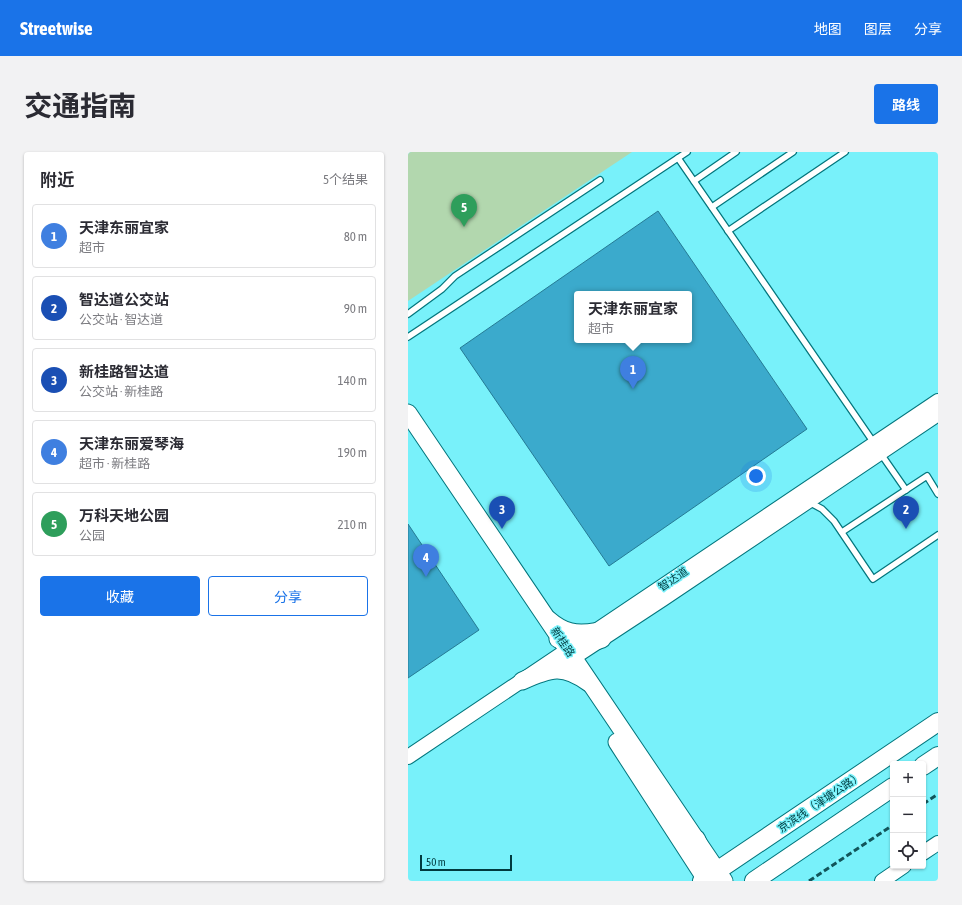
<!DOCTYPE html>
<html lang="zh">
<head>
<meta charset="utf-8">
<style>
  :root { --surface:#fff; --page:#f2f2f3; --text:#2b2b33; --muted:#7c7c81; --line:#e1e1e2; --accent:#1a73e8 }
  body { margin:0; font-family:"Asap Condensed","Noto Sans SC",sans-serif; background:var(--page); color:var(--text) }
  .controls { position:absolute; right:12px; bottom:12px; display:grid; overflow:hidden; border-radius:4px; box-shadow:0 1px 3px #0004 }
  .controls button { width:36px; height:36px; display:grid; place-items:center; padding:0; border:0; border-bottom:1px solid var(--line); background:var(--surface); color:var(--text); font:20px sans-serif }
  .scale { position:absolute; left:12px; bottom:10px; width:92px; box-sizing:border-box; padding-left:4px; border:2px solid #013b3f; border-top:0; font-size:11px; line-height:14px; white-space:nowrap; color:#013b3f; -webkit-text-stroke:3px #78f1fa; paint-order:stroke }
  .you { position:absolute; left:348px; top:324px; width:14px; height:14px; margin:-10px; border:3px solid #fff; border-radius:50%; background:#1a73e8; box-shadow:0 0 0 6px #1a73e833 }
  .badge { display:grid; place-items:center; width:26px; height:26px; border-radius:50%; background:var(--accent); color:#fff; font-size:13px; font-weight:700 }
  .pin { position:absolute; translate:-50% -33px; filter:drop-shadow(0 1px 2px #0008) }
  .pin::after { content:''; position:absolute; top:21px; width:14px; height:12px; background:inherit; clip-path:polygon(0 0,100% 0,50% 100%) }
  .popup { position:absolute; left:166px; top:139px; width:118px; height:52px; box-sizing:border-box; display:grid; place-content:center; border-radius:4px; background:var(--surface); filter:drop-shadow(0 1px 3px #0005); font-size:13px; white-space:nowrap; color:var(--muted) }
  .popup b { font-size:15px; color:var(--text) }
  .popup::after { content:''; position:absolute; left:50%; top:100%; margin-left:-8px; border:8px solid transparent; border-top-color:var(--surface) }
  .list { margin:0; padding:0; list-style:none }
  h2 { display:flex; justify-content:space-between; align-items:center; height:52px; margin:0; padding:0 16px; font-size:17px }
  h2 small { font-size:13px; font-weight:400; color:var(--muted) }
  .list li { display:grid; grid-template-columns:26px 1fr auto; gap:12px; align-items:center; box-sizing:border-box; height:64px; margin:0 8px 8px; padding:0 8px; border:1px solid var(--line); border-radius:4px }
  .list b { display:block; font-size:15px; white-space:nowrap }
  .list p { margin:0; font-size:13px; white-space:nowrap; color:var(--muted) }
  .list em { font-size:13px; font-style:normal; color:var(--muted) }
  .actions { display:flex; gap:8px; padding:12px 16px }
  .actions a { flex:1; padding:9px 0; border:1px solid var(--accent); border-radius:4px; text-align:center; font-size:14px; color:var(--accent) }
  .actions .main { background:var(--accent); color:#fff }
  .icon { flex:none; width:22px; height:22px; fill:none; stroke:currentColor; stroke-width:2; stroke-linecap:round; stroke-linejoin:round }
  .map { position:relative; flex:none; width:530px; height:729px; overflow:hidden; border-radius:4px }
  header { display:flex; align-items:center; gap:24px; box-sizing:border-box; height:56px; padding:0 20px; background:var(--accent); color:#fff }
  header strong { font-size:19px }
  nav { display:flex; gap:22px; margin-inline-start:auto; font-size:14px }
  .intro { display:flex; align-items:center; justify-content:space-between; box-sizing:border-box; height:96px; padding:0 24px }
  h1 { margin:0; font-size:28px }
  .button { padding:10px 18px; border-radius:4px; background:var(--accent); color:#fff; font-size:14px; font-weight:700 }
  main { display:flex; gap:24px; padding:0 24px }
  aside { flex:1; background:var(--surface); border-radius:4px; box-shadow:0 1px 3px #0004 }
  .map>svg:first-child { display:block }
  .green { fill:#b2d7ae }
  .building { fill:#3baacc; stroke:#257a94; fill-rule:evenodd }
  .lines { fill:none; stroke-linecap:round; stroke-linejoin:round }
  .service-casing { stroke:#03767d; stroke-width:8 }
  .tertiary-casing { stroke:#03767d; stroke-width:16 }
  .primary-casing { stroke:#03767d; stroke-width:19 }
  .trunk-casing { stroke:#03767d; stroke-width:20 }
  .service { stroke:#fff; stroke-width:5.5 }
  .tertiary { stroke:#fff; stroke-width:14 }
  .primary { stroke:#fff; stroke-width:17 }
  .trunk { stroke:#fff; stroke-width:18 }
  .rail { stroke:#12555a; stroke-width:3; stroke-dasharray:6 3; stroke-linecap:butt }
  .labels { text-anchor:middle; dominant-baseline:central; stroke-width:3; stroke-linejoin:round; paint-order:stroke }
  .street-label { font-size:11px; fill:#013b3f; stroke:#78f1fa }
</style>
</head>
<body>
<header>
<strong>Streetwise</strong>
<nav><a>地图</a><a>图层</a><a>分享</a></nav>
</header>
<div class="intro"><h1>交通指南</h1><a class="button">路线</a></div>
<main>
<aside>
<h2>附近<small>5个结果</small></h2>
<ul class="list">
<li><span class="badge" style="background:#3f7fe0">1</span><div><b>天津东丽宜家</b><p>超市</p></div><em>80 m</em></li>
<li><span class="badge" style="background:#1a4fb4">2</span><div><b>智达道公交站</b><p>公交站 · 智达道</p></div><em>90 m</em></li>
<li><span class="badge" style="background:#1a4fb4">3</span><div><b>新桂路智达道</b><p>公交站 · 新桂路</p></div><em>140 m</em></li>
<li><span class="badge" style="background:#3f7fe0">4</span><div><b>天津东丽爱琴海</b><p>超市 · 新桂路</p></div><em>190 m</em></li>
<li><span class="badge" style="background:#2e9e5b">5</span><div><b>万科天地公园</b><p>公园</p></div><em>210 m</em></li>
</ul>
<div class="actions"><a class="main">收藏</a><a>分享</a></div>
</aside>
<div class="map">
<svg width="530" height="729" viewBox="0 0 530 729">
  <rect width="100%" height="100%" fill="#78f1fa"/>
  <path class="green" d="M0,0H224L0,149Z"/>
  <g class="building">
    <path d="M250,59L399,277L201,414L52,196ZM169,142H281V188H169Z"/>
    <path d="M0,372L71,478L0,526Z"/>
  </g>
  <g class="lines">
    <defs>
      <g id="service">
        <path d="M270,6L466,291"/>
        <path d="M286,29L328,0"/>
        <path d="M304,55L385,0"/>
        <path d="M320,79L437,0"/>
        <path d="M0,162L34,137L47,124L192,28"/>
        <path d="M0,185L279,0"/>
        <path d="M473,302L498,338"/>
        <path d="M401,350L414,357L426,369L465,427L530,383"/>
        <path d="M434,380L519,324L530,342"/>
      </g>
      <g id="tertiary">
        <path d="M141,466C156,479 168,482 188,478"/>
        <path d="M156,512L255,447L530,262"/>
        <path d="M0,605L530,249"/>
        <path d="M515,701L530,691"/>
        <path d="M474,729L496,714"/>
      </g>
      <g id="primary">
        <path d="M0,261L316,729"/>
        <path d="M150,487C165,494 178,493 194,487"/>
        <path d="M114,529C143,516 155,512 181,531"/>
        <path d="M209,590L299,729"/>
      </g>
      <g id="trunk">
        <path d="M515,614L530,604"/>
        <path d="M288,687L301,717L303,729"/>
        <path d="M294,729L530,570"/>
        <path d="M346,729L485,635"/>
      </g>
    </defs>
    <use href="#service" class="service-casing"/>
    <use href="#tertiary" class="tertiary-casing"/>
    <use href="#primary" class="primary-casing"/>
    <use href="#trunk" class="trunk-casing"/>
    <use href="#service" class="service"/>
    <use href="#tertiary" class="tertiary"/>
    <use href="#primary" class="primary"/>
    <use href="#trunk" class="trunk"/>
    <g class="rail">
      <path d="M515,652L530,642"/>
      <path d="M401,729L485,673"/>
    </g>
  </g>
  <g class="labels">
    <g class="street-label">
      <text transform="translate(265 427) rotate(-34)">智达道</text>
      <text transform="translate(155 490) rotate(56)">新桂路</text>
      <text transform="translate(412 650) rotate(-34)">京滨线（津塘公路）</text>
    </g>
  </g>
</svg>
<div class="controls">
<button>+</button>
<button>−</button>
<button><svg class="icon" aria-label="locate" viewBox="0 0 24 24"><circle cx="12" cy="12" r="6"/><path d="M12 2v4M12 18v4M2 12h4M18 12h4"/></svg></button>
</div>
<div class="scale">50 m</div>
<div class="you"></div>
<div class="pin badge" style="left:225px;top:237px;background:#3f7fe0">1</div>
<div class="popup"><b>天津东丽宜家</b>超市</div>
<div class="pin badge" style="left:498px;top:377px;background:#1a4fb4">2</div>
<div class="pin badge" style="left:94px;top:377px;background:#1a4fb4">3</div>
<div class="pin badge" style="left:18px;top:425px;background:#3f7fe0">4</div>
<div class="pin badge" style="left:56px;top:75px;background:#2e9e5b">5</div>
</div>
</main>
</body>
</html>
